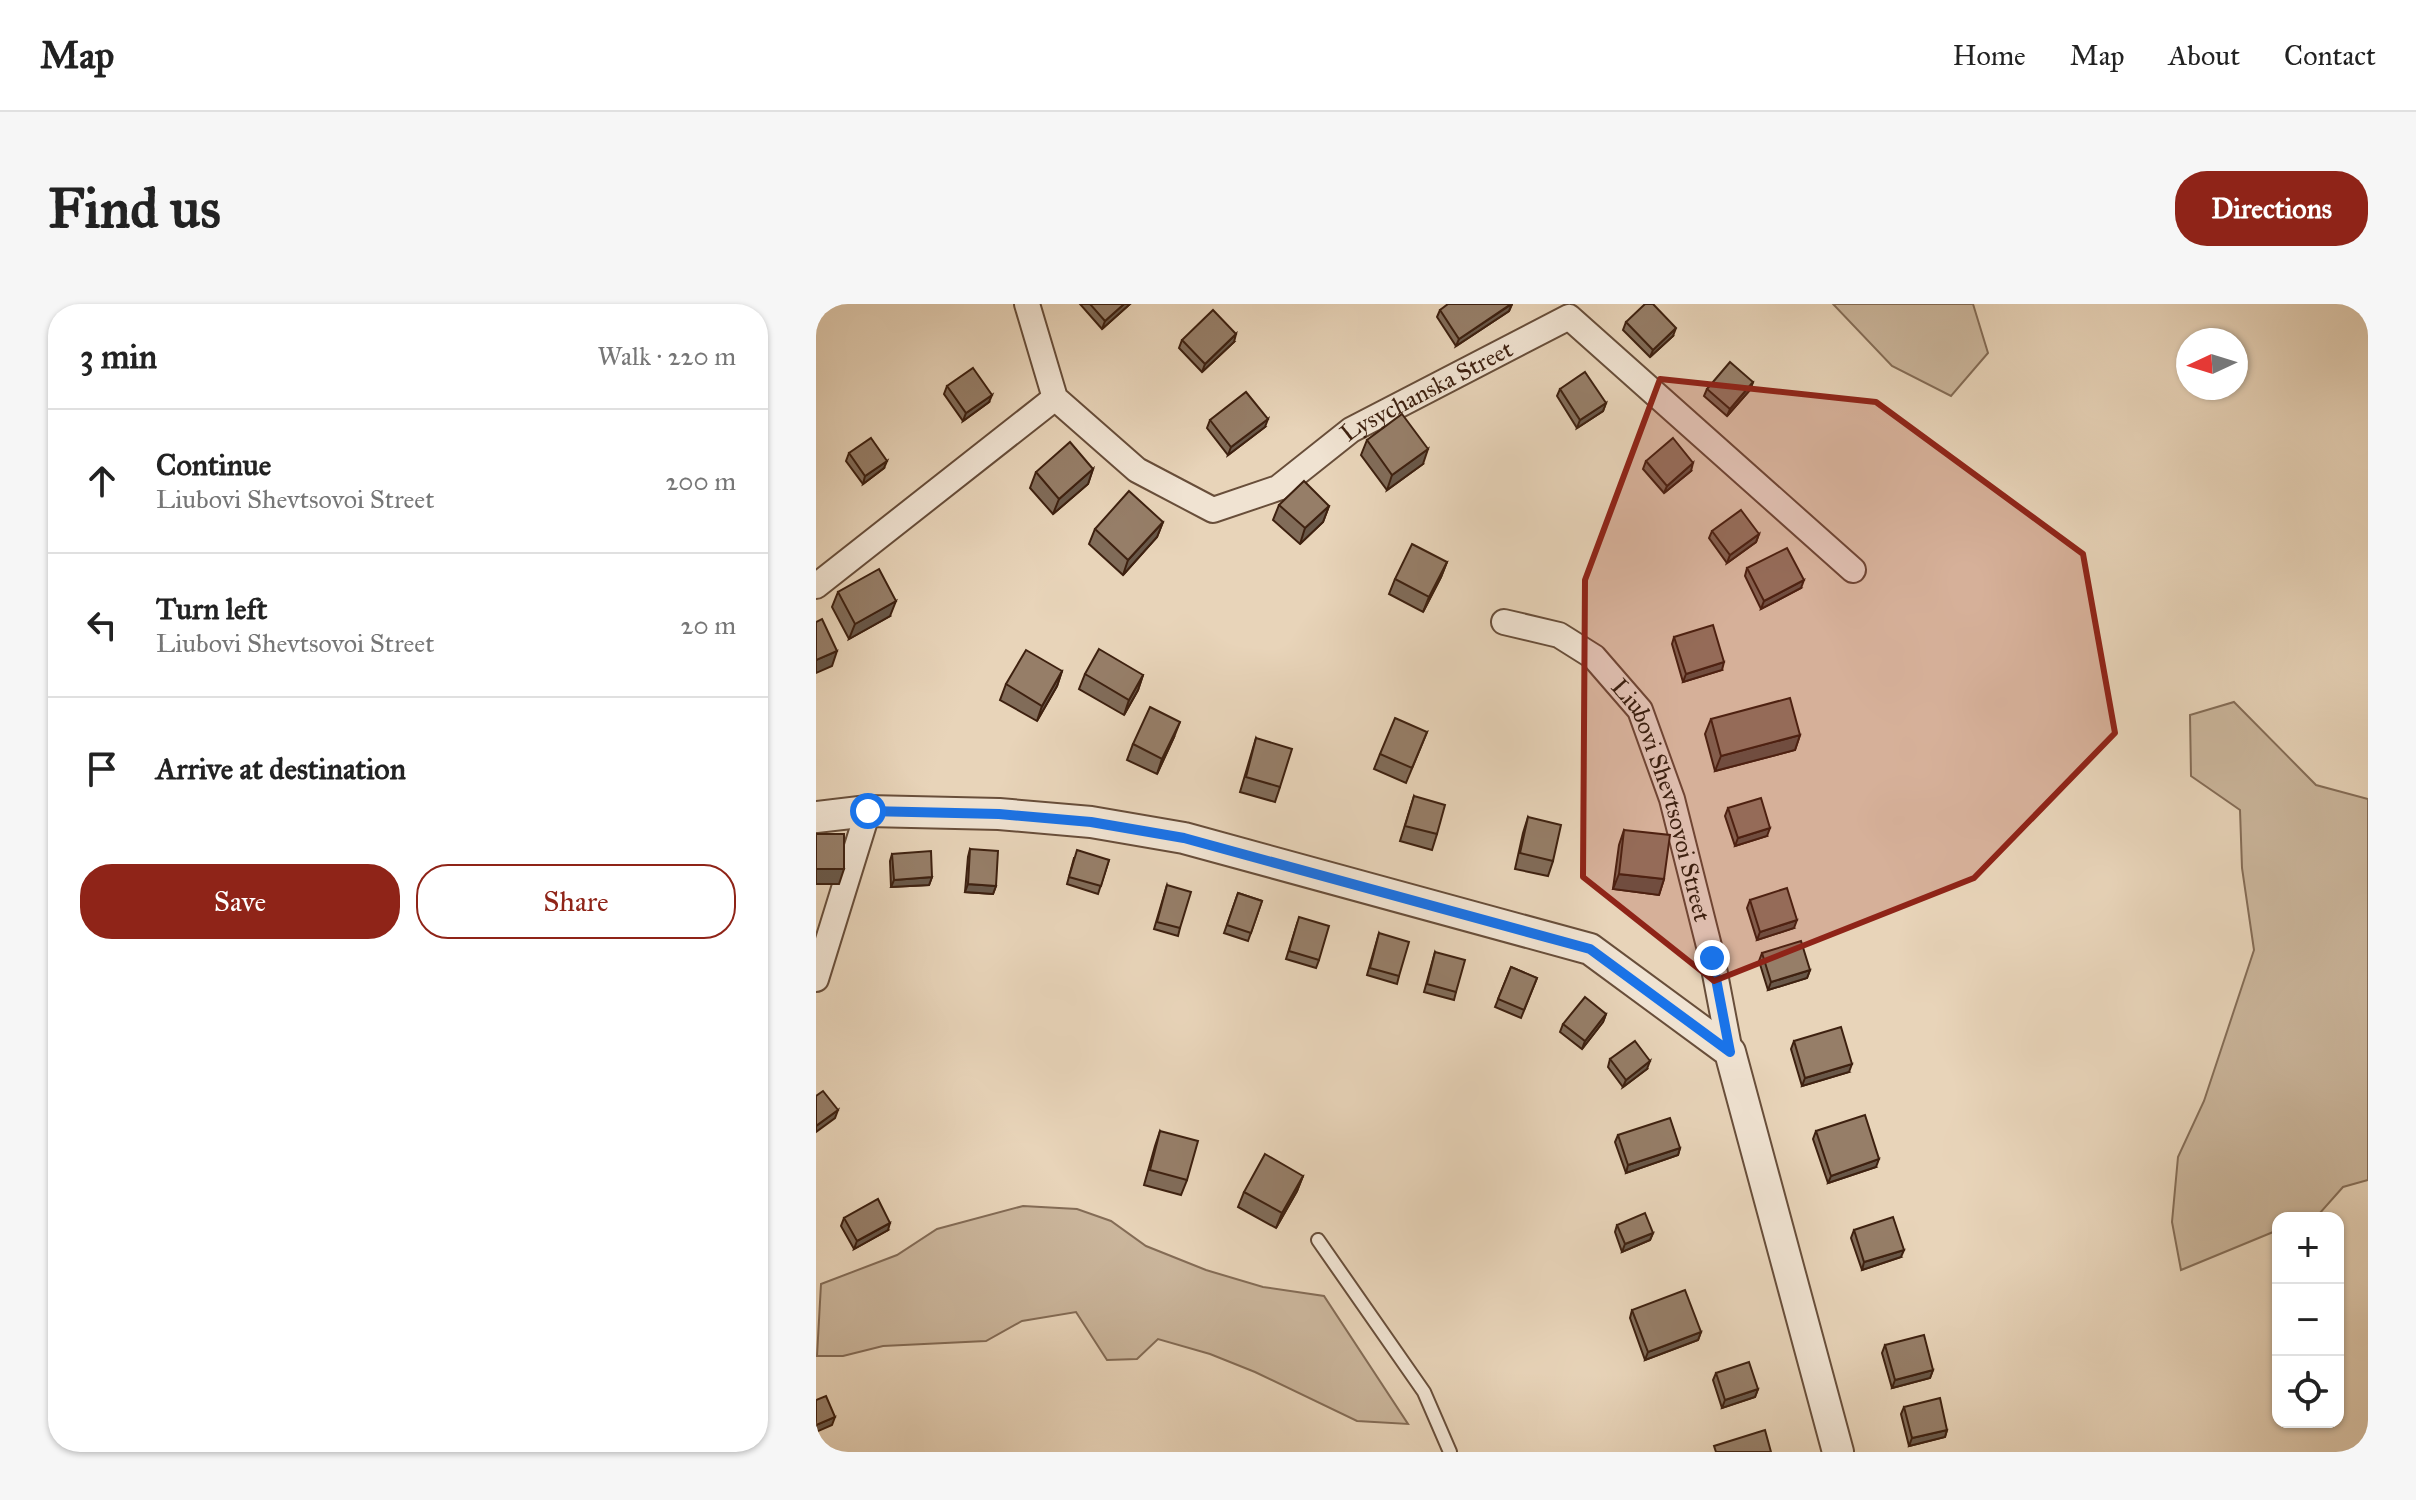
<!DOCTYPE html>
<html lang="en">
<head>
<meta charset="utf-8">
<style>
  :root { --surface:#fff; --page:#f6f6f6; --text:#222; --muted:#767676; --line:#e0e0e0; --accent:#8f2418 }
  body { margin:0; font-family:"IM FELL Great Primer",serif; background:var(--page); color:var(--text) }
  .controls { position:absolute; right:24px; bottom:24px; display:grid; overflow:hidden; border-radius:16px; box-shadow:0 2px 6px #0004 }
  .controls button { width:72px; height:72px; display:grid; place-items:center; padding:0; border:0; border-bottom:2px solid var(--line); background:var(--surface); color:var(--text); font:40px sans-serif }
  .compass { position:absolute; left:1360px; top:24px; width:72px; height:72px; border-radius:50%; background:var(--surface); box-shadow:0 2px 6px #0004; rotate:266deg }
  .stop { position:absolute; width:24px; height:24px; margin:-18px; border:6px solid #1a73e8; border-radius:50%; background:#fff }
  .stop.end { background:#1a73e8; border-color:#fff; box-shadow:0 2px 8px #0008 }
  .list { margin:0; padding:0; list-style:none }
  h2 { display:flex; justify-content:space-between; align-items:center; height:104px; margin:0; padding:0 32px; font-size:34px }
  h2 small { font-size:26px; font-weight:400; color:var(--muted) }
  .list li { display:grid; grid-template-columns:52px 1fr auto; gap:24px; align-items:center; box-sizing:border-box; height:144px; padding:0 32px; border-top:2px solid var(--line) }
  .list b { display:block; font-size:30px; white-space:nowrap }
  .list p { margin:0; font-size:26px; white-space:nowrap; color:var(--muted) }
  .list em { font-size:26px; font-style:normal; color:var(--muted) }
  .actions { display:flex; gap:16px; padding:24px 32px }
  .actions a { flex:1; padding:18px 0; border:2px solid var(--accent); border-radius:32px; text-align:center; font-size:28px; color:var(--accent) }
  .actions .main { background:var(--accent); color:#fff }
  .icon { flex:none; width:44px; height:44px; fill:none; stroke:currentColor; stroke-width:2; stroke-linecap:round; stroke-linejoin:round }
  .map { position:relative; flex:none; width:1552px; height:1148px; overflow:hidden; border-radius:32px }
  header { display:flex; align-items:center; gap:48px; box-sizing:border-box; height:112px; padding:0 40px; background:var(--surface); border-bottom:2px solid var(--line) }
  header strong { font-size:38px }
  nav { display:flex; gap:44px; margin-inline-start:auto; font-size:28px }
  .intro { display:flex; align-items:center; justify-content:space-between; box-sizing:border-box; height:192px; padding:0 48px }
  h1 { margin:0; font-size:56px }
  .button { padding:20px 36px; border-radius:32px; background:var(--accent); color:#fff; font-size:28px; font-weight:700 }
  main { display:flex; gap:48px; padding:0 48px }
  aside { flex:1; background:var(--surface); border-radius:32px; box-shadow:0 2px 6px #0004 }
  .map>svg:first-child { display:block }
  .green { fill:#cbb69c; stroke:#846c56; stroke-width:2 }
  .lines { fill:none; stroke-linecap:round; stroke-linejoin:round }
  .service-casing { stroke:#684e3a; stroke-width:16 }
  .minor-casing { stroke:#684e3a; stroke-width:28 }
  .tertiary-casing { stroke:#684e3a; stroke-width:34 }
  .service { stroke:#f0e3d2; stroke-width:12 }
  .minor { stroke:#f0e3d2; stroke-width:24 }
  .tertiary { stroke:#f0e3d2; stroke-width:30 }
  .wall { fill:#816c59; stroke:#3e2110; stroke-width:2 }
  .shaded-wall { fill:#695849; stroke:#3e2110; stroke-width:2 }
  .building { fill:#967e68; stroke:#3e2110; stroke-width:2 }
  .route { stroke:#1a73e8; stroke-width:10 }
  .marked { fill:#8f2418; fill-opacity:0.2; stroke:#8f2418; stroke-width:6; stroke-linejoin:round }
  .labels { text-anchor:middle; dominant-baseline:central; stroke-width:8; stroke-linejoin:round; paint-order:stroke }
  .street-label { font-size:24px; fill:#3e2110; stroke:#f0e3d2 }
</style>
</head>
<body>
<header>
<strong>Map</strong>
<nav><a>Home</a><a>Map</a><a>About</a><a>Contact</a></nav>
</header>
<div class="intro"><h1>Find us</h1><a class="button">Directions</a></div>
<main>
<aside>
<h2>3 min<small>Walk · 220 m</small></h2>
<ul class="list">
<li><svg class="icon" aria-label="ahead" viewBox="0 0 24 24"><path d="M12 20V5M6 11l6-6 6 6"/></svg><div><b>Continue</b><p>Liubovi Shevtsovoi Street</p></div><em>200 m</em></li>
<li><svg class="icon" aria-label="left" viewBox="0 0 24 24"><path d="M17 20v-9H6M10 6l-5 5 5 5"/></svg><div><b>Turn left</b><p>Liubovi Shevtsovoi Street</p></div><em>20 m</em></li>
<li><svg class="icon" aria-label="arrive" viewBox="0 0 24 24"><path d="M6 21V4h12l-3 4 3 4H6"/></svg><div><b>Arrive at destination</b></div></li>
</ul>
<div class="actions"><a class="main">Save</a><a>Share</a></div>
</aside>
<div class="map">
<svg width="1552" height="1148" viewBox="0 0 1552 1148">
  <rect width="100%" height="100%" fill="#e8d4b9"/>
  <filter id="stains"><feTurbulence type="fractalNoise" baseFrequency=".0025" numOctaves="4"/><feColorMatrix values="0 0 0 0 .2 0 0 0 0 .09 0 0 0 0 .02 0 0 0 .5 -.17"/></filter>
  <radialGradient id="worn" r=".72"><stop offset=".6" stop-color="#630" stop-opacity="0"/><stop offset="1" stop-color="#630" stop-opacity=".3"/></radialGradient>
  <g class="green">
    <path d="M1017,0H1157L1172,49L1135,92L1076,62Z"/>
    <path d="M1418,398L1500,481L1552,495V876L1527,883L1504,909L1491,914H1462V926L1365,966L1356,918L1362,853L1388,797L1438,646L1426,564L1424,506L1375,472L1374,411Z"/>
    <path d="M207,902L261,905L295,917L330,942L390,966L447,983L508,992L592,1120L541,1117L439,1068L394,1050L342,1035L321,1055L291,1056L260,1008L206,1017L170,1037L67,1042L27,1052H1L5,980L81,951L121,925Z"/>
  </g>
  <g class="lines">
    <defs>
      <path id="service" d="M502,936L608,1088L634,1148"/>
      <g id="minor">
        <path id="s1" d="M211,0L239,94L321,166L397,206L462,184L535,126L753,13L1037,266"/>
        <path d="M0,282L239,94"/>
        <path id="s2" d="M688,318L743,331L778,353L824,406L856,495L896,654L914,748"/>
        <path d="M0,675L52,507"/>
      </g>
      <path id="tertiary" d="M0,513L52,507L183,510L275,518L368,534L774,645L914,748L1022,1148"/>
    </defs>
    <use href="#service" class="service-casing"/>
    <use href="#minor" class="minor-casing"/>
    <use href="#tertiary" class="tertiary-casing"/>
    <use href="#service" class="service"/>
    <use href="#minor" class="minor"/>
    <use href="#tertiary" class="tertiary"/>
  </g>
  <g class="wall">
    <path d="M264,0H314L286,25Z"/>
    <path d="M696,0L693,7L640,42L621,13L624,6Z"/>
    <path d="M810,18L857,32L834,53L807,26Z"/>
    <path d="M366,36L418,38L386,68L363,44Z"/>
    <path d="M937,78L934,86L911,112L888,92L891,85Z"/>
    <path d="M131,82L173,98L147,117L128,90Z"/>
    <path d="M744,85L790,99L787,107L761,124L741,92Z"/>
    <path d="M394,116L449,123L412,151L391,124Z"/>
    <path d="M551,136L607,160L571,186L545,151Z"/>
    <path d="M33,149L68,164L47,180L30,157Z"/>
    <path d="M830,157L875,167L848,189L827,165Z"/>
    <path d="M277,165L272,180L237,210L214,184L220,168Z"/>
    <path d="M463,201L513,202L507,218L484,240L457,216Z"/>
    <path d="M347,218L341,233L307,271L273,240L279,225Z"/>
    <path d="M896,227L943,230L940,238L911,259L893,234Z"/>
    <path d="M631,258L625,273L607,308L573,290L579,275Z"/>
    <path d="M931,264L985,284L945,305L929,272Z"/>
    <path d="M22,288L74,312L33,335L16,303Z"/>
    <path d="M858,333L906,366L867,378L856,340Z"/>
    <path d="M246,367L241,382L221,417L184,396L190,380Z"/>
    <path d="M269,370L327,371L322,386L308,411L263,385Z"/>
    <path d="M895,415L984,431L979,446L899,467L889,430Z"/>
    <path d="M611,428L590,479L558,465L564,450Z"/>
    <path d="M358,433L341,470L311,456L317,440Z"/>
    <path d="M440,434L464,483L459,498L424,488Z"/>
    <path d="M598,492L621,530L616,546L584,537Z"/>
    <path d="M912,504L951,532L919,542L909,512Z"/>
    <path d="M712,513L737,557L732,572L699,565L707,529Z"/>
    <path d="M808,526L848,575L843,591L797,585L803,541Z"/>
    <path d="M154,545L180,582L177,590L149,588L152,553Z"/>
    <path d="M76,550L116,573L113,581L75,583L74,557Z"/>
    <path d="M258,554L293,556L282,590L251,580Z"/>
    <path d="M351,581L364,624L362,632L338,625Z"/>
    <path d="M422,589L446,597L432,637L408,629Z"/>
    <path d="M934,596L978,624L941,636L931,604Z"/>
    <path d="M481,620L503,656L500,664L470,655Z"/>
    <path d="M563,629L583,672L581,680L551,671Z"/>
    <path d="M619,648L640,688L638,696L608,688Z"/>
    <path d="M946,649L994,666L991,674L952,686L943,657Z"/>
    <path d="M695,663L721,674L705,714L679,703Z"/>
    <path d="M790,710L787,718L766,745L744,728L747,720Z"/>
    <path d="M978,737L1033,768L986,782L975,745Z"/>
    <path d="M794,755L831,765L807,783L792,763Z"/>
    <path d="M344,827L371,876L365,891L328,881L339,842Z"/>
    <path d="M1000,827L1060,863L1012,879L997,835Z"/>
    <path d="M802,831L864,844L862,851L810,869L799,838Z"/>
    <path d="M487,872L481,887L460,924L422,903L428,888Z"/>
    <path d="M28,914L72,926L38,945L25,922Z"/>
    <path d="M801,921L837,929L834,936L806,948L799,928Z"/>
    <path d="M1038,926L1085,953L1046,966L1035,934Z"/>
    <path d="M816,1006L885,1028L882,1036L829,1056L814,1014Z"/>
    <path d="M1069,1041L1117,1066L1114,1074L1076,1084L1066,1049Z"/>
    <path d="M900,1069L942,1085L939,1093L906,1104L897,1076Z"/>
    <path d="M1088,1103L1131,1126L1129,1133L1093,1142L1085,1110Z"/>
  </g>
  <g class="shaded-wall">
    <path d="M308,0H314L286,25L289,17Z"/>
    <path d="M696,0L693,7L640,42L643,35Z"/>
    <path d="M860,24L857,32L834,53L837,46Z"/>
    <path d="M420,30L418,38L386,68L389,60Z"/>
    <path d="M937,78L934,86L911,112L914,105Z"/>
    <path d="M176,91L173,98L147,117L150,109Z"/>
    <path d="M790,99L787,107L761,124L764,116Z"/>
    <path d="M452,115L449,123L412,151L415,143Z"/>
    <path d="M612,145L607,160L571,186L576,171Z"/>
    <path d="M71,157L68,164L47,180L49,172Z"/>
    <path d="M877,159L875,167L848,189L851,182Z"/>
    <path d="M277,165L272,180L237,210L243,195Z"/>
    <path d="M513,202L507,218L484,240L489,224Z"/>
    <path d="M347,218L341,233L307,271L312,256Z"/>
    <path d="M943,230L940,238L911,259L914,251Z"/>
    <path d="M631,258L625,273L607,308L613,293Z"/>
    <path d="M988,276L985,284L945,305L948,297Z"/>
    <path d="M80,297L74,312L33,335L39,320Z"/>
    <path d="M21,347L16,362L0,369V356Z"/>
    <path d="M908,358L906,366L867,378L870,370Z"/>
    <path d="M246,367L241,382L221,417L226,402Z"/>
    <path d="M327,371L322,386L308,411L313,396Z"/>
    <path d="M364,418L358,433L341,470L346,455Z"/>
    <path d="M984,431L979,446L899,467L905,452Z"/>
    <path d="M954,524L951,532L919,542L922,534Z"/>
    <path d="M0,565H28L23,580H0Z"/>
    <path d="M803,570L848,575L843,591L797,585Z"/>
    <path d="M116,573L113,581L75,583L78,576Z"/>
    <path d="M152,580L180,582L177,590L149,588Z"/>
    <path d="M981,616L978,624L941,636L944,628Z"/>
    <path d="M994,666L991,674L952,686L955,678Z"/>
    <path d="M790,710L787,718L766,745L769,737Z"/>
    <path d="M834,757L831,765L807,783L810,776Z"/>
    <path d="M1036,760L1033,768L986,782L989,774Z"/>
    <path d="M22,806L19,814L0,828V822Z"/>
    <path d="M864,844L862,851L810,869L812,861Z"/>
    <path d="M1063,855L1060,863L1012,879L1015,872Z"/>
    <path d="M487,872L481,887L460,924L466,909Z"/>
    <path d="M74,919L72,926L38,945L41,937Z"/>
    <path d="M837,929L834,936L806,948L809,940Z"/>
    <path d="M1088,946L1085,953L1046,966L1048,958Z"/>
    <path d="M885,1028L882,1036L829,1056L832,1048Z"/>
    <path d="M1117,1066L1114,1074L1076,1084L1079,1076Z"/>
    <path d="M942,1085L939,1093L906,1104L909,1096Z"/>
    <path d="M19,1113L16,1121L0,1128V1121Z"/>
    <path d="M1131,1126L1129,1133L1093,1142L1096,1134Z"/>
  </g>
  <g class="building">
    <path d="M274,0H308L289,17Z"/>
    <path d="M632,0H695L643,35L624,6Z"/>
    <path d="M829,0H837L860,24L837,46L810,18Z"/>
    <path d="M397,6L420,30L389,60L366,36Z"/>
    <path d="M914,58L937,78L914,105L891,85Z"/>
    <path d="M157,64L176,91L150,109L131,82Z"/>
    <path d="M769,68L790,99L764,116L744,85Z"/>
    <path d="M430,88L452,115L415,143L394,116Z"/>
    <path d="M586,110L612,145L576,171L551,136Z"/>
    <path d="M55,134L71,157L49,172L33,149Z"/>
    <path d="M857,134L877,159L851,182L830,157Z"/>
    <path d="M254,138L277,165L243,195L220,168Z"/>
    <path d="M488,177L513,202L489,224L463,201Z"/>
    <path d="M313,187L347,218L312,256L279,225Z"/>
    <path d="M925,206L943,230L914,251L896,227Z"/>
    <path d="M596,240L631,258L613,293L579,275Z"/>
    <path d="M971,244L988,276L948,297L931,264Z"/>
    <path d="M63,265L80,297L39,320L22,288Z"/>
    <path d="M6,315L21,347L0,356V318Z"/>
    <path d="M897,321L908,358L870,370L858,333Z"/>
    <path d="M283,345L327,371L313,396L269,370Z"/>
    <path d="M210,346L246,367L226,402L190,380Z"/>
    <path d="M974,394L984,431L905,452L895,415Z"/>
    <path d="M334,403L364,418L346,455L317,440Z"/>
    <path d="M579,414L611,428L596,464L564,450Z"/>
    <path d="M440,434L476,445L464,483L430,473Z"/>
    <path d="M598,492L629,501L621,530L589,522Z"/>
    <path d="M945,494L954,524L922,534L912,504Z"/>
    <path d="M712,513L745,521L737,557L704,549Z"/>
    <path d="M808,526L854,531L848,575L803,570Z"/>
    <rect x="0" y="530" width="28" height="35"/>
    <path d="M154,545L182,547L180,582L152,580Z"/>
    <path d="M261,546L293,556L285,582L253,573Z"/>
    <path d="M115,547L116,573L78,576L76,550Z"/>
    <path d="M351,581L375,588L364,624L341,618Z"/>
    <path d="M971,584L981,616L944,628L934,596Z"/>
    <path d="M422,589L446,597L435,629L411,621Z"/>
    <path d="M483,613L513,622L503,656L473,647Z"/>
    <path d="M563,629L593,638L583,672L554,664Z"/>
    <path d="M985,637L994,666L955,678L946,649Z"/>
    <path d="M619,648L649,656L640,688L611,680Z"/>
    <path d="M695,663L721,674L708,706L682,695Z"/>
    <path d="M769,693L790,710L769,737L747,720Z"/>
    <path d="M1025,723L1036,760L989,774L978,737Z"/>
    <path d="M819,737L834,757L810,776L794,755Z"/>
    <path d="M7,787L22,806L0,822V792Z"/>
    <path d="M1049,811L1063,855L1015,872L1000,827Z"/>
    <path d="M854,814L864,844L812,861L802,831Z"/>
    <path d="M344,827L382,837L371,876L334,866Z"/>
    <path d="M449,850L487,872L466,909L428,888Z"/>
    <path d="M62,895L74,919L41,937L28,914Z"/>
    <path d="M829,909L837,929L809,940L801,921Z"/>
    <path d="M1077,913L1088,946L1048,958L1038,926Z"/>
    <path d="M869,986L885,1028L832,1048L816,1006Z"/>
    <path d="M1108,1031L1117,1066L1079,1076L1069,1041Z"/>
    <path d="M933,1058L942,1085L909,1096L900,1069Z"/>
    <path d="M10,1092L19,1113L0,1121V1096Z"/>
    <path d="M1124,1094L1131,1126L1096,1134L1088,1103Z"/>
    <path d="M949,1126L955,1148H900L898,1142Z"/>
  </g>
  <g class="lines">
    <path class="route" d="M52,507L183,510L275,518L368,534L774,645L914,748L896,654"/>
  </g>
  <path class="marked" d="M844,75L1060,98L1267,250L1299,429L1158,574L898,677L767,573L769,276Z"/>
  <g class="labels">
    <g class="street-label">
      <text stroke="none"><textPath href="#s1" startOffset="540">Lysychanska Street</textPath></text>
      <text stroke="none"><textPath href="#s2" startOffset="260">Liubovi Shevtsovoi Street</textPath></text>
    </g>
  </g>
  <rect width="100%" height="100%" filter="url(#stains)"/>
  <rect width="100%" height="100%" fill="url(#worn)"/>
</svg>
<div class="controls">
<button>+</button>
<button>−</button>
<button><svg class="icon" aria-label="locate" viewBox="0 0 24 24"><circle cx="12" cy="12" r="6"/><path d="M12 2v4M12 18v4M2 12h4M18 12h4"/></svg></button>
</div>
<svg class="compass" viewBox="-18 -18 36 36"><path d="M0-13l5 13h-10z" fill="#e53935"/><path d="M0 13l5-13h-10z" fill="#767676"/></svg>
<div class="stop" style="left:52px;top:507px"></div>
<div class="stop end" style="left:896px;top:654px"></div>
</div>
</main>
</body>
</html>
